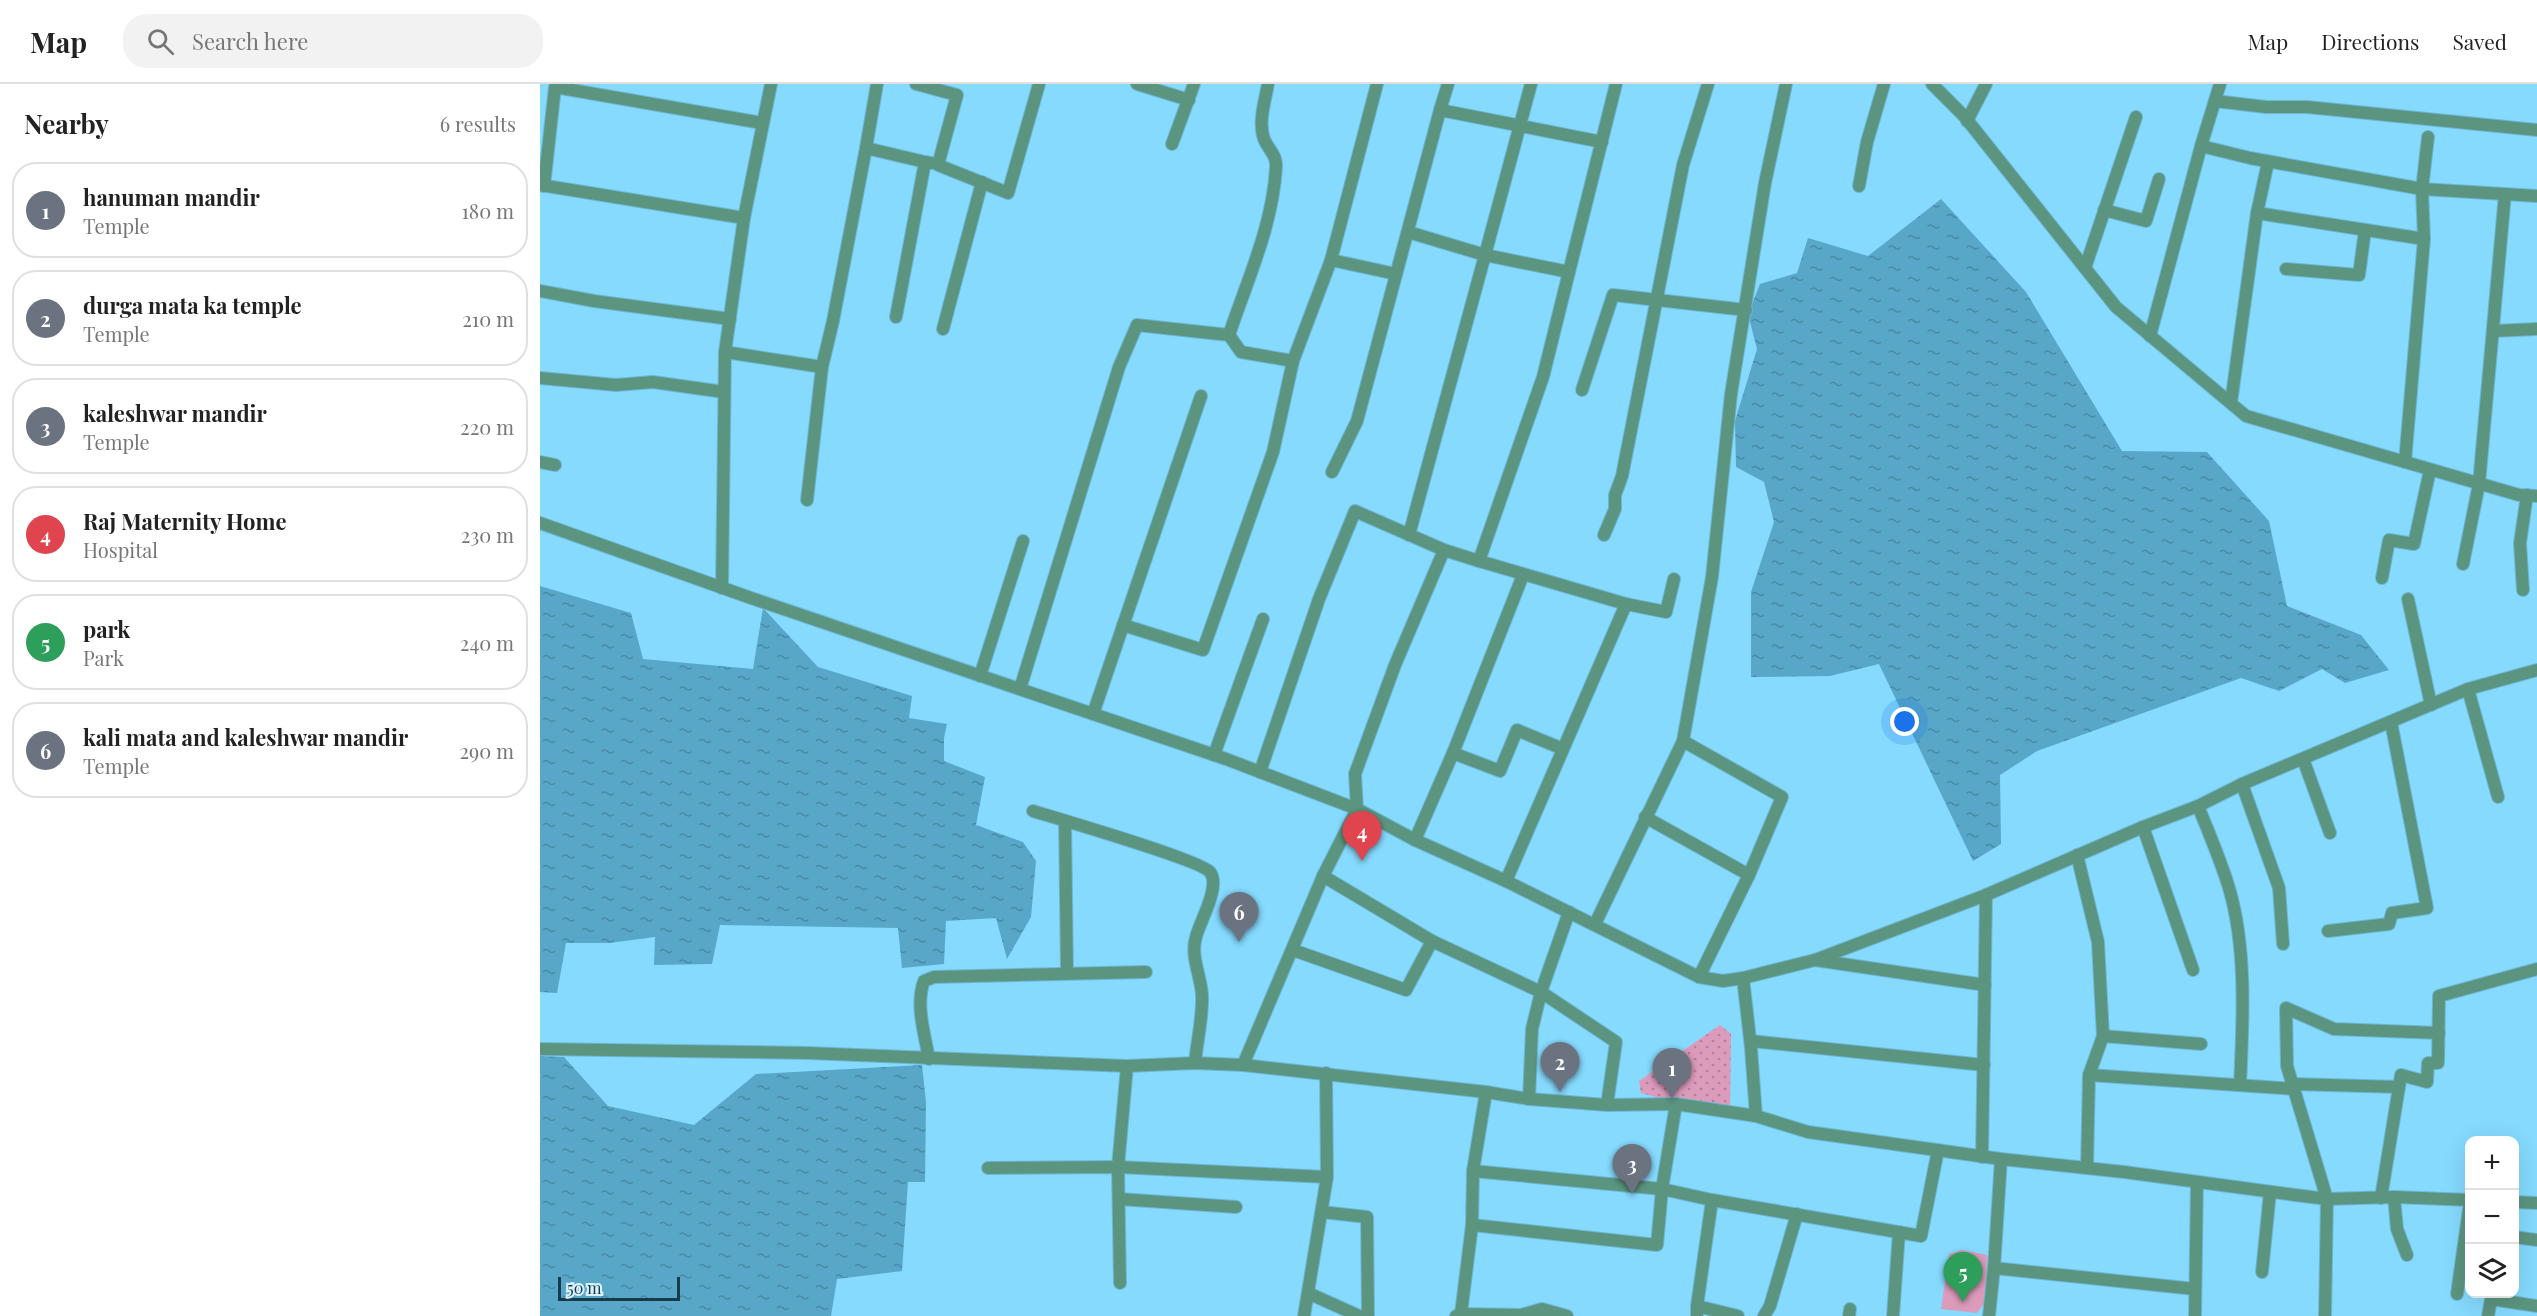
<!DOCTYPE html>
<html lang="en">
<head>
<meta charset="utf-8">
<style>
  :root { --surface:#fff; --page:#f2f2f2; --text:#222; --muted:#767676; --line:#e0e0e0; --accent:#b75618 }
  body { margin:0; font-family:"Playfair Display",serif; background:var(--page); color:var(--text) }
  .controls { position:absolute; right:18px; bottom:18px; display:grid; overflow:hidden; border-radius:12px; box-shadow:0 6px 24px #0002 }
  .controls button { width:54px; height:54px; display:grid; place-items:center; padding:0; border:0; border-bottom:2px solid var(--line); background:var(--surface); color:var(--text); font:30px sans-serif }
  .scale { position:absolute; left:18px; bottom:15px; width:122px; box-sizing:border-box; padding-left:6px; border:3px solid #173b4a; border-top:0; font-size:16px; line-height:21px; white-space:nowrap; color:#173b4a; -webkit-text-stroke:4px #daf2fd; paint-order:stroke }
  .you { position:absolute; left:1365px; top:638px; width:21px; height:21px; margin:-15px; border:4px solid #fff; border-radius:50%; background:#1a73e8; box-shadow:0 0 0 9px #1a73e833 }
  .badge { display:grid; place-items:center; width:39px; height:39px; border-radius:50%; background:var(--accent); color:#fff; font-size:20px; font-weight:700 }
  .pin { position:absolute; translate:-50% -50px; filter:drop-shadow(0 2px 3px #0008) }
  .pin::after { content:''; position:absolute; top:32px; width:21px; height:18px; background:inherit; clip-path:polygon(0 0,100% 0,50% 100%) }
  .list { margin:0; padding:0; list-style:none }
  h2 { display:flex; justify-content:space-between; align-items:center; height:78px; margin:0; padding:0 24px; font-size:26px }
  h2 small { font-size:20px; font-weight:400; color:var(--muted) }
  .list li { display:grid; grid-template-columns:39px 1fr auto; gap:18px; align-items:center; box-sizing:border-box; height:96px; margin:0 12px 12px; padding:0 12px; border:2px solid var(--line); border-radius:24px }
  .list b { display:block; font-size:22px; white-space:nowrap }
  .list p { margin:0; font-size:20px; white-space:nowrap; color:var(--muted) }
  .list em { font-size:20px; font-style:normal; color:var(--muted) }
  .icon { flex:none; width:33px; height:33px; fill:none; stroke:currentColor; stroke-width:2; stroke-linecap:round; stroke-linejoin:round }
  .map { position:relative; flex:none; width:1997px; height:1232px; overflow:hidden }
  header { display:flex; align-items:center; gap:36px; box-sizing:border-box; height:84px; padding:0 30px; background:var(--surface); border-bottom:2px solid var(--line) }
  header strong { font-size:28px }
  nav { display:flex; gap:33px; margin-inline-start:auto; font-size:21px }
  .search { width:420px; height:54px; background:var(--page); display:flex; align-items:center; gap:15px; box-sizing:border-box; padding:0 21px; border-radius:24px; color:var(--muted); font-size:22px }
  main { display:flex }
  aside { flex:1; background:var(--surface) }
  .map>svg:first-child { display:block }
  .green { fill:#dd9bbc }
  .garden { fill:url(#garden-dots) }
  .water { fill:url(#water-ripples) }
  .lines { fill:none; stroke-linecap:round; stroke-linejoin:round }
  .minor-casing { stroke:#6db7d6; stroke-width:14 }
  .tertiary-casing { stroke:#6db7d6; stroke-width:14 }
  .minor { stroke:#5c957f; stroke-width:12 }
  .tertiary { stroke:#5c957f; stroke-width:12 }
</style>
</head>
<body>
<header>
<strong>Map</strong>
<div class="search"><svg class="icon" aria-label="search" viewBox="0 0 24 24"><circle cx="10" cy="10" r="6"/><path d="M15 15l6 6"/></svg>Search here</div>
<nav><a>Map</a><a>Directions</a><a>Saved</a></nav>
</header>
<main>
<aside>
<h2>Nearby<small>6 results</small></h2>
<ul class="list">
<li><span class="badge" style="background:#6b7280">1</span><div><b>hanuman mandir</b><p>Temple</p></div><em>180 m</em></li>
<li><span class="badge" style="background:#6b7280">2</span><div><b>durga mata ka temple</b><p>Temple</p></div><em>210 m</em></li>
<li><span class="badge" style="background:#6b7280">3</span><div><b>kaleshwar mandir</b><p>Temple</p></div><em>220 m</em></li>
<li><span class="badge" style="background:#e0444e">4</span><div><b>Raj Maternity Home</b><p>Hospital</p></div><em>230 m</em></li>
<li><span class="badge" style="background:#2e9e5b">5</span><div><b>park</b><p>Park</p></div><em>240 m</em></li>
<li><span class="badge" style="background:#6b7280">6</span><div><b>kali mata and kaleshwar mandir</b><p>Temple</p></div><em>290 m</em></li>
</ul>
</aside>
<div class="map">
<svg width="1997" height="1232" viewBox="0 0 1997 1232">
  <defs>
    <pattern id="garden-dots" width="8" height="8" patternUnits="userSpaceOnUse" patternTransform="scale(1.5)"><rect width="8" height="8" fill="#dd9bbc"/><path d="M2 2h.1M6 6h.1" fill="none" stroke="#b2809b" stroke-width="1.8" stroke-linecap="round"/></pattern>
    <pattern id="water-ripples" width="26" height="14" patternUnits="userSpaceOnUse" patternTransform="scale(1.5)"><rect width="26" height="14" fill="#58a7c9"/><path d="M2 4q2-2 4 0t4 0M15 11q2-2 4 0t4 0" fill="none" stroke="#4889a5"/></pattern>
  </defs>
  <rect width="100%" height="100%" fill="#85dafe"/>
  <path class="green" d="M1422,1166L1447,1171L1446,1217L1437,1229L1401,1225L1409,1170Z"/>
  <path class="garden" d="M1180,941L1191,950L1190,1033L1101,1009L1099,997Z"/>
  <g class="water">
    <path d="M1401,115L1486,208L1582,367L1667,368L1729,437L1747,522L1821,551L1849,586L1805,599L1782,585L1739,607L1701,594L1497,667L1460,691L1461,760L1433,777L1339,580L1290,592L1211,593V508L1234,438L1224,398L1196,383L1195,337L1217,265L1208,230L1220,200L1257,189L1268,154L1328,172Z"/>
    <path d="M0,502L91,529L103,575L213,585L223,524L278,583L372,612L369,634L407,640L404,654V677L445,693L436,741L483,758L496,777L491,833L467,875L456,834L406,837L404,880L362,884L358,844L180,841L172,880L114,881L115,853L69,859H26L17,909L0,908Z"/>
    <path d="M0,972L24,973L68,1022L154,1041L216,990L382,981L386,1018L385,1098H368L362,1187L297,1195L291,1232H0Z"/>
  </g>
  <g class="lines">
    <defs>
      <g id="minor">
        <path d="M376,0L417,11L398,81L468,109L499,0"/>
        <path d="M597,0L649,16"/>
        <path d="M837,0L791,176L856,190"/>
        <path d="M1675,17L1726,23H1767L1997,46"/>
        <path d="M900,26L908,0"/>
        <path d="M1427,37L1446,0"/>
        <path d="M632,60L654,0"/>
        <path d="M1661,62L1710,74L1882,105L1997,112"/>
        <path d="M326,64L337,0"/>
        <path d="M0,101L204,134"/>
        <path d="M4,102L15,3L222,39"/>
        <path d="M1319,102L1327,58L1344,0"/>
        <path d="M1564,126L1606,137L1619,95"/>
        <path d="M1717,129L1884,155"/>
        <path d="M868,148L945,171L991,0"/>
        <path d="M1545,184L1596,33"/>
        <path d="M1746,185L1819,191L1825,146"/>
        <path d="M1029,188L1003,293L939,477L1086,520"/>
        <path d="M0,207L54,217L190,235"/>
        <path d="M356,233L385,78L391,79"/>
        <path d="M403,245L442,98"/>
        <path d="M1953,247L1997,245"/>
        <path d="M689,251C707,197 733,141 736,83C737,71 728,65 724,55C718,38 725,17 728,0"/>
        <path d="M1610,252L1661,62L1680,0"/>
        <path d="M185,268L282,283"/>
        <path d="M0,294L76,301L113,298L184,308"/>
        <path d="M1042,306L1073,211L1206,226"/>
        <path d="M1691,319L1717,129L1728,78"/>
        <path d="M0,378L15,381"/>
        <path d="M1865,378L1884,155L1882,105L1888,53"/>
        <path d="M792,388L817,337L900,26L1062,58"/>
        <path d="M267,416L282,283L293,237L326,64L385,78"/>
        <path d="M869,451L945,171L1029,188L1076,0"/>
        <path d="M1064,451L1075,425V411L1082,392L1143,81L1168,0"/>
        <path d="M1923,480L1939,400L1965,110"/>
        <path d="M1842,494L1849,456L1874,460L1890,386"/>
        <path d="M1983,506L1980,459L1987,411"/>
        <path d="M1868,515L1891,621"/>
        <path d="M583,541L663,566L733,368L753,277L791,176"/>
        <path d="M440,592L483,457"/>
        <path d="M480,605L579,283L597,241L689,251L701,268L753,277"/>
        <path d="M1928,605L1958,713"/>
        <path d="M553,630L661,312"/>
        <path d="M1143,657L1242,713L1209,791L1159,893"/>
        <path d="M913,669L960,687L977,646L1023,665"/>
        <path d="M674,671L723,535"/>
        <path d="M1763,675L1790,749"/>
        <path d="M720,688L779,515L815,427L904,466L939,477"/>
        <path d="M1702,700L1739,804L1743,860"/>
        <path d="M1658,722C1669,749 1681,777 1689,804C1707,864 1703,939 1700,1001"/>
        <path d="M493,727C519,735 660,776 670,788C681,802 660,837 656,853C650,872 661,892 662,911C663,933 657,957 655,979"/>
        <path d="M1105,733L1209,791"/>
        <path d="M525,737L527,889"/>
        <path d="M1603,743L1653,886"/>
        <path d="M875,756L913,669L983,491"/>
        <path d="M1537,771L1558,858L1563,952L1661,960"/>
        <path d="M783,792L892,857L1001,908L1076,958L1067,1021"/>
        <path d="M966,797L1086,520L1126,528L1134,495"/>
        <path d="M1055,840L1143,657L1172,493L1191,310L1225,99L1246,0"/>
        <path d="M1788,847L1849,840L1852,829L1887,824L1851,638"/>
        <path d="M753,866L866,906L892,857"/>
        <path d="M1275,876L1445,901"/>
        <path d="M1203,894L1211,964L1216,1032L1268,1048L1461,1075L1584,1088L1755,1111L1787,1115L1854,1113L1930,1116"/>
        <path d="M1211,957L1444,981"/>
        <path d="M0,965L268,969L587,982L655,979L703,981L946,1008L989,1015L1067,1021L1136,1020L1122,1105L1117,1161L932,1141"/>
        <path d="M389,975C385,951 375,921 384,897L394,893L606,888"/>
        <path d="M703,981L783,792L817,725L815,690L855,581L904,466"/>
        <path d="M1549,991L1563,952"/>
        <path d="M1752,1000L1859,1003L1861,991L1887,998L1888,979H1898L1899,912L1997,885"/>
        <path d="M989,1015L992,945L1001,908L1029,828"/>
        <path d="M1136,1020L1216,1032"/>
        <path d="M1442,1073L1446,811"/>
        <path d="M448,1084L578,1083L787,1093"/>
        <path d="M1547,1084L1549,991L1754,1005"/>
        <path d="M933,1087L1122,1105L1172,1116L1381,1152L1398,1066"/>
        <path d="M1854,1113L1857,1145L1867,1171"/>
        <path d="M1841,1114L1859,1003"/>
        <path d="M579,1115L696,1123"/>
        <path d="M1974,1118L1997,1119"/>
        <path d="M782,1128L827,1133L828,1232"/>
        <path d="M1974,1153L1997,1156"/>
        <path d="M1454,1184L1461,1075"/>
        <path d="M1722,1188L1730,1108"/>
        <path d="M580,1199L578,1083L587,982"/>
        <path d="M768,1209L819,1232"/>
        <path d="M1917,1210L1930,1118"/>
        <path d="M1951,1215L1997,1222"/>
        <path d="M1157,1222L1172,1116"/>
        <path d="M921,1230L932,1141L933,1087L946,1008"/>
        <path d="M764,1232L787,1093L786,989"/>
        <path d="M916,1232L921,1230L981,1231L1002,1225L1027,1232"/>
        <path d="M1157,1232V1222L1198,1232"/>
        <path d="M1224,1232L1230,1222L1257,1130"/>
        <path d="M1309,1232L1310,1225"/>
        <path d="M1353,1232L1359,1148"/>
        <path d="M1449,1232L1454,1184L1655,1205"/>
        <path d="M1655,1232L1657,1098"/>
        <path d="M1785,1232L1787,1115L1747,982L1746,924L1794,945L1899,949"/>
        <path d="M1948,1232L1952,1210"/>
      </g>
      <g id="tertiary">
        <path d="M1392,0L1424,32L1576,223L1706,332L1979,411L1997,412"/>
        <path d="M0,439L211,514L686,675L817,725L875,756L966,797L1159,893L1183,897L1203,894L1275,876L1446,811L1603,743L1658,722L1702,700L1928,605L1997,586"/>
        <path d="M182,504L185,268L204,134L231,0"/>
      </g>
    </defs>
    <use href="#minor" class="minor-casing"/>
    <use href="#tertiary" class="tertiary-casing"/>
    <use href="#minor" class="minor"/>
    <use href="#tertiary" class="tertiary"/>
  </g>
</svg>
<div class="controls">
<button>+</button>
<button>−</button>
<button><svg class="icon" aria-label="layers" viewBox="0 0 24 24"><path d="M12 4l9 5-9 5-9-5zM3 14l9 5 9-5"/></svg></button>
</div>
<div class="scale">50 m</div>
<div class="you"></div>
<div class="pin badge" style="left:1132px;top:1014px;background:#6b7280">1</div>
<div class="pin badge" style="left:1020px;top:1008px;background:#6b7280">2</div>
<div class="pin badge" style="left:1092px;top:1110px;background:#6b7280">3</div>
<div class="pin badge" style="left:822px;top:777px;background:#e0444e">4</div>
<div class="pin badge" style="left:1423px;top:1218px;background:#2e9e5b">5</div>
<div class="pin badge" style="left:699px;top:858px;background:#6b7280">6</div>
</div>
</main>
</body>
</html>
